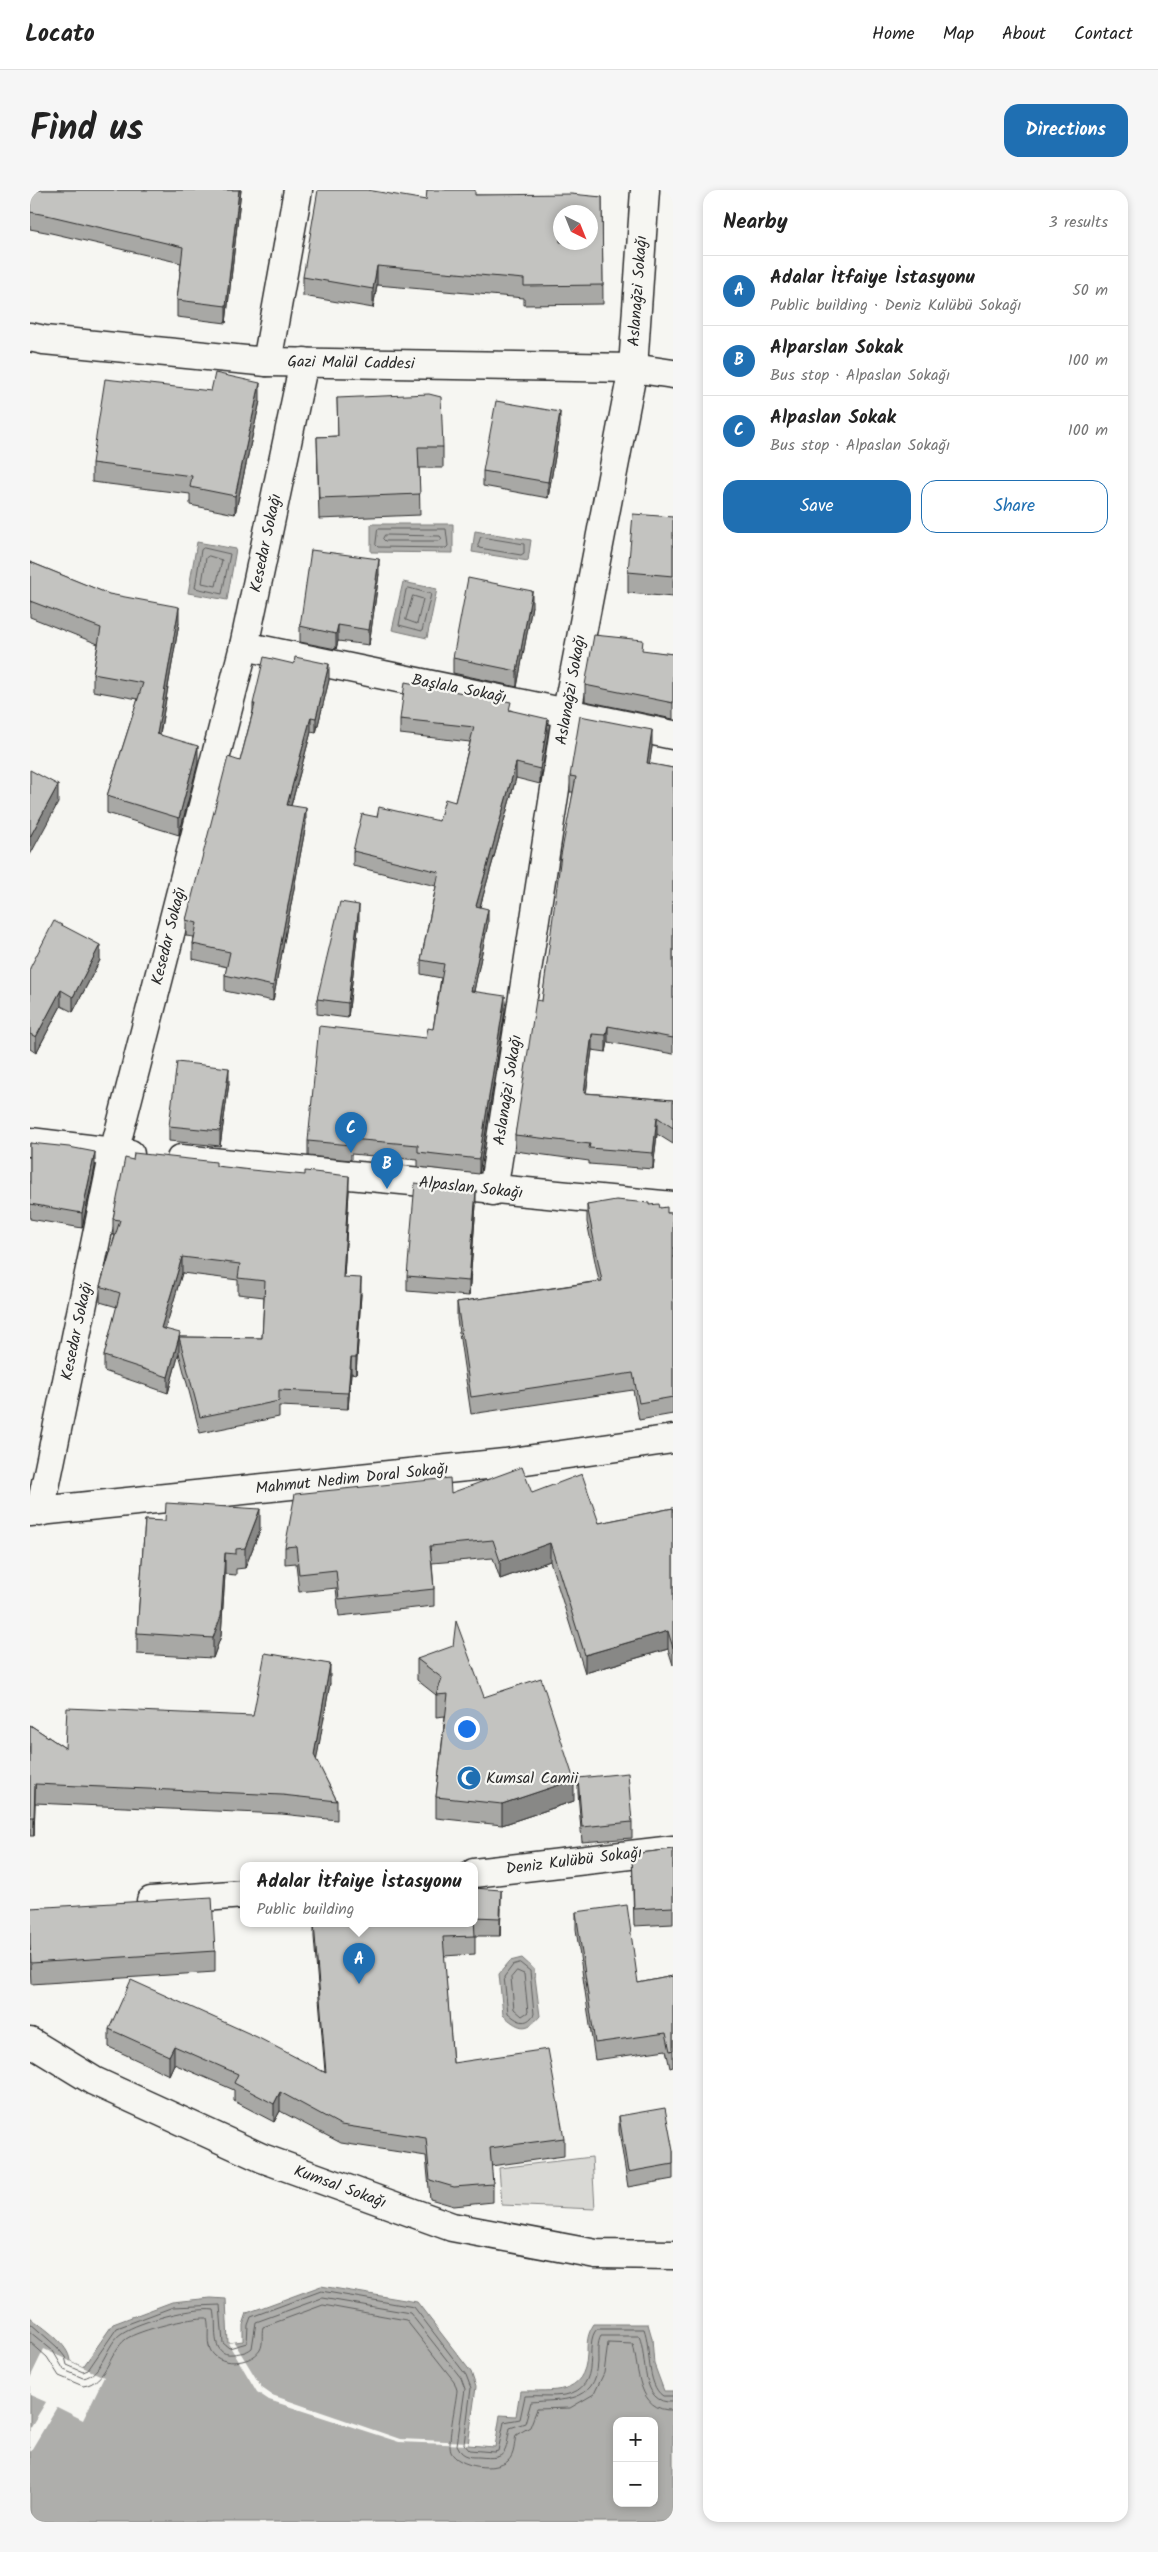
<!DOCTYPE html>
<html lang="en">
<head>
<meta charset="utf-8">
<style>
  :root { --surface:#fff; --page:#f6f6f6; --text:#222; --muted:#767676; --line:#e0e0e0; --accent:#1f6fb2 }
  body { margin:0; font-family:Kalam,sans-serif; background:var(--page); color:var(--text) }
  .controls { position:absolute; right:15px; bottom:15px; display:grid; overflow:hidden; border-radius:10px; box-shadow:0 2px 8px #0003 }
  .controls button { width:45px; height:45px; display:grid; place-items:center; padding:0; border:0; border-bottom:1px solid var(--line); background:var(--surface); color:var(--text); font:25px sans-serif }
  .compass { position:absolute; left:523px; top:15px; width:45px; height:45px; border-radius:50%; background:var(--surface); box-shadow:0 2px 8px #0003; rotate:137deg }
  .you { position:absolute; left:436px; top:1538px; width:18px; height:18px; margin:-12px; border:4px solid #fff; border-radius:50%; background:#1a73e8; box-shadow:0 0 0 8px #1a73e833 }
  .badge { display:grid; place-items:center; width:32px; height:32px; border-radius:50%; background:var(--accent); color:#fff; font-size:16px; font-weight:700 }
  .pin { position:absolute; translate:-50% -41px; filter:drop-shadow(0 1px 2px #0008) }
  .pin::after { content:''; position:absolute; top:26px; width:18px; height:15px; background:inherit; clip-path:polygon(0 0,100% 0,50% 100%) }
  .popup { position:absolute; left:210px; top:1672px; width:238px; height:65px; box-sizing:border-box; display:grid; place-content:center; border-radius:10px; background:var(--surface); filter:drop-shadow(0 1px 4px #0005); font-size:16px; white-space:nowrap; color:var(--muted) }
  .popup b { font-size:19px; color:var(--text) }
  .popup::after { content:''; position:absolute; left:50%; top:100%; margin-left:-10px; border:10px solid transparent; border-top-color:var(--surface) }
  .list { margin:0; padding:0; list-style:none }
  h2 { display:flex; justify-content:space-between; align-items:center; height:65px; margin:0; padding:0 20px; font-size:21px }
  h2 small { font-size:16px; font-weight:400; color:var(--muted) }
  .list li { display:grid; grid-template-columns:32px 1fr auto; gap:15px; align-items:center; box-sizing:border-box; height:70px; padding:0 20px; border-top:1px solid var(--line) }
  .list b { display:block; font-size:19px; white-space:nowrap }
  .list p { margin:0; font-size:16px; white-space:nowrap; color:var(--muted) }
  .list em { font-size:16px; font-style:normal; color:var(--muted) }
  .actions { display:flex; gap:10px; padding:15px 20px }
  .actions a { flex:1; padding:11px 0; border:1px solid var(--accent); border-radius:15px; text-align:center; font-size:18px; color:var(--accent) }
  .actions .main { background:var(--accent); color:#fff }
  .map { position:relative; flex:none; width:643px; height:2332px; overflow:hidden; border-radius:15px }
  header { display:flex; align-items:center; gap:30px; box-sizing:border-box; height:70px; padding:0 25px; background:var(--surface); border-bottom:1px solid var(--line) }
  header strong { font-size:24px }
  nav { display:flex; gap:28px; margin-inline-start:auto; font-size:18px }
  .intro { display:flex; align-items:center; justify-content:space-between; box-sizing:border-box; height:120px; padding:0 30px }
  h1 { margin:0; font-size:35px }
  .button { padding:12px 22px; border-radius:15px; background:var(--accent); color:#fff; font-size:18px; font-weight:700 }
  main { display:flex; gap:30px; padding:0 30px }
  aside { flex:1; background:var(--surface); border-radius:15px; box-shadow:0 2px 8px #0003 }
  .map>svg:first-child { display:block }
  .green { fill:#d9d9d5; stroke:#828280 }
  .water { fill:#aeaeab; stroke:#7a7a78; fill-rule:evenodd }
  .pier { fill:#f6f6f2 }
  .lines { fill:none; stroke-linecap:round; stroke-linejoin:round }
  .shore { stroke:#5f5f5e; stroke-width:1 }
  .minor-casing { stroke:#2b2b2b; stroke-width:31 }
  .minor { stroke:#f6f6f2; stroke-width:28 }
  .wall { fill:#a8a8a5; stroke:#2b2b2b; fill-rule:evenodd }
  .shaded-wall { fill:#888886; stroke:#2b2b2b }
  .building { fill:#c3c3c0; stroke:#2b2b2b; fill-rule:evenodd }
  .labels { text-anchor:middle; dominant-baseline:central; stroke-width:4.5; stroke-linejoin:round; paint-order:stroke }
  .street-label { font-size:16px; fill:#2b2b2b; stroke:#f6f6f2 }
  .poi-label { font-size:16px; fill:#2b2b2b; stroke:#f6f6f2; text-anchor:start }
</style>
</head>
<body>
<header>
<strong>Locato</strong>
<nav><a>Home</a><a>Map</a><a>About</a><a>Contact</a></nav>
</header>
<div class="intro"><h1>Find us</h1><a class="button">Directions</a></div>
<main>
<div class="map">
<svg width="643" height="2332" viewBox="0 0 643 2332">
  <rect width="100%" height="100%" fill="#f6f6f2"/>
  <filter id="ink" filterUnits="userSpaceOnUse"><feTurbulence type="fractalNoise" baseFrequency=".02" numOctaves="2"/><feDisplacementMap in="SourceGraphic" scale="10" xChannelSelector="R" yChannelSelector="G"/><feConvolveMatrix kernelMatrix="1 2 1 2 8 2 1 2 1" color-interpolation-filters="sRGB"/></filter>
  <g filter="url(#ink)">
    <path class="green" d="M562,1967L565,2019L472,2015L469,1978Z"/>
    <g class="water">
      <path d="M341,334H423V363L341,362Z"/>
      <path d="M445,341L501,350L498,371L442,362Z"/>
      <path d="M167,352L206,359L197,410L158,403Z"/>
      <path d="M373,392L407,399L397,448L362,440Z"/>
      <path d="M492,1768L504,1779L510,1826C496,1843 488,1838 473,1825L469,1784L480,1771Z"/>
      <path d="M291,2096L387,2112L441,2182L446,2197L438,2255L465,2257L470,2225L486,2226L490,2201C523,2200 555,2207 557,2164C557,2152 557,2144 564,2134H618L622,2148L624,2174L634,2201H643V2332H0V2127C13,2138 39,2154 40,2171L53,2177L83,2134L142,2112L181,2108L196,2109L198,2153L213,2151V2135L217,2123ZM587,2231H624V2313H587Z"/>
    </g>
    <g class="pier">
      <path d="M204,2152L232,2198L242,2205L370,2249L439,2252L438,2255L369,2252L239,2210L227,2202L198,2153Z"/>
      <path d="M14,2159L74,2187L53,2230L27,2217L0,2262V2238L16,2212L0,2205V2188Z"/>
    </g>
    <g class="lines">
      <g class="shore">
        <path d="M348,339H416L418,356L416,358L348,357L346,355Z"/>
        <path d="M355,345L410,346L412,349L409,351H355L353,349Z"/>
        <path d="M451,347L494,354V363L491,365L449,358L448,356Z"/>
        <path d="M174,358L200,364L192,404L165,398L171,360Z"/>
        <path d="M179,366L192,370L186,396L172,393L176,368Z"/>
        <path d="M379,398L401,404L392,441L369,435L376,400Z"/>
        <path d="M383,406L393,409L387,434L376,430Z"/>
        <path d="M490,1773L500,1781L504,1824C496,1837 487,1831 478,1823L474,1787L483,1775Z"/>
        <path d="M487,1781L494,1784L498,1822L492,1826L484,1819L481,1788Z"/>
        <path d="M0,2133L27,2157L35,2167L37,2175L53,2182L58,2180L87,2138L143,2117L190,2115L193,2153L199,2158L217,2153L218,2135L221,2127L291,2101L384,2117L436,2185L441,2198L434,2254L439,2260L464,2262L468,2261L474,2232L490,2229L495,2206C508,2205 522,2207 535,2205C575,2197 552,2154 567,2139H614C621,2157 616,2195 633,2206H643"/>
        <path d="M0,2142L23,2161L34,2180L53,2188C73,2185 76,2153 92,2143C110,2131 163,2117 184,2120C188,2134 179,2167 203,2164C210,2163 216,2163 222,2158L226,2132L292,2108L380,2123L431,2188L435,2199L427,2255L431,2262C436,2267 442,2267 449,2267C478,2270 475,2263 480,2238L495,2233L501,2212C531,2209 566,2215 568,2172C568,2164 567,2152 571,2146H609C618,2167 609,2215 643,2212"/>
        <path d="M0,2152L17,2167L29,2186L53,2196C77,2193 79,2162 96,2149C109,2140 161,2127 177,2128C180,2138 176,2150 180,2159C187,2177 221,2175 230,2160C234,2153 231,2144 233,2137L293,2115L376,2130L424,2191L427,2200C426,2213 417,2252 421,2262C428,2277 466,2282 478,2271C485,2264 484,2254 486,2245L500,2237L507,2219L540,2218L564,2204L574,2183L578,2153L603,2154C609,2179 607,2222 643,2220"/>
      </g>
      <defs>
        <g id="minor">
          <path d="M0,147L14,150L237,172L603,178L643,184"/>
          <path d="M237,172L268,0"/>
          <path d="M214,456L643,545"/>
          <path d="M0,952L100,964"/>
          <path d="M151,969L643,1016"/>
          <path d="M463,1001L537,521L603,178L615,0"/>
          <path d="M0,1322L475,1273L643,1249"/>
          <path d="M10,1322L84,962L214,456L274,172"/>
          <path d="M444,1683L643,1660"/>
          <path d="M121,1711L214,1704"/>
          <path d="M0,1852L64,1891L232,1968L422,2037L566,2064L643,2065"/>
        </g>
      </defs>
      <use href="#minor" class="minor-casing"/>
      <use href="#minor" class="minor"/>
    </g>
    <g class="wall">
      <path d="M0,0H211L196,133L147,127V110L151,73L21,43L0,39Z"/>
      <path d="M446,5L572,7L573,114L494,115V108L347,95L343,118L273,106V87L396,10Z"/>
      <path d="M307,208L413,257V278H389L390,325L289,329L287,247L308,246Z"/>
      <path d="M230,211L205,324L160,315V304L62,292V273Z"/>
      <path d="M530,237L518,308L453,296V281Z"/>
      <path d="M643,327V407L598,403V382Z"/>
      <path d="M0,372L149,433L130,544L168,573L149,645L77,623V606L108,509L63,501V484L68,454L0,427Z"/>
      <path d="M349,384L339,455L308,451L306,459L270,452V436Z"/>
      <path d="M502,416L487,497L423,483V468Z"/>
      <path d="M613,461L643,464V529L555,511V495Z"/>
      <path d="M299,490L286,543L281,542L261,616L276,634L243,811L195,801V785L197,777L163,769V754L164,747L156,746V730L210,571L223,521V514Z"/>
      <path d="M481,520L518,544L510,594L486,588L450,717L458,733L444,801L475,821L449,984L388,977V970L321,964V970L278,966V951L396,848L403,839L411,788L391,784V770L406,696L323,676V661L409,631L425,612L440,552L370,544V529Z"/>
      <path d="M622,557L619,574L643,578V864L578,852L576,862L562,860L556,903L643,910V954L627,944L623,979L559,974V971L485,961V945L512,811L543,602H540V586Z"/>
      <path d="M329,730L318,828L287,824V809Z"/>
      <path d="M70,770L43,822L31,816L6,863L0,859V778Z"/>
      <path d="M199,893L190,956L139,951V936Z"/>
      <path d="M0,953L65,977L52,1038L0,1029Z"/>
      <path d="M103,970L186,976L319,1001L314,1087L331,1104L326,1184L321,1183L318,1219L249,1216V1227L170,1243L149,1163L138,1203L74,1181V1166L87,1117L70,1112V1096L85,1045H83V1029ZM152,1083L208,1090V1104L234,1107L232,1148L150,1147L135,1139Z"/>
      <path d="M446,1015L439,1106L377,1101V1086Z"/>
      <path d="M557,1015H619L630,1018L637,1023H643V1224L609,1230L603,1200L441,1224L427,1129V1112L569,1091L557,1032Z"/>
      <path d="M421,1303H502L569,1333L643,1318V1475L638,1459L555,1483L520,1371L470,1389L463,1368L402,1373L404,1399V1416L309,1426L306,1398L269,1402L266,1373L255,1374V1357Z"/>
      <path d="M115,1330L230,1340L215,1378L206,1379V1385L195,1384L191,1446L183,1468L107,1464V1443Z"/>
      <path d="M387,1469L454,1507L544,1611L472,1635L406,1628V1607L415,1526L406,1527V1505L387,1490Z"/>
      <path d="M300,1493L286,1570L307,1611V1630L252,1624L5,1613L4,1646H0V1535L35,1558L223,1526Z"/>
      <path d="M548,1588L602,1632V1648L552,1652L548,1603Z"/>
      <path d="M643,1659V1734L604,1736L602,1664Z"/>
      <path d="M444,1698L471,1718L470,1746H445V1764L414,1766L423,1873L534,1948V1966L461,1976L463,1994V2012L424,2016L400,2009L396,1966L311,1953L250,1921L244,1932L204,1911V1900L144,1874L139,1885L79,1857V1839L295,1882L284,1747V1733H444Z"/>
      <path d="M0,1718L185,1761V1782L1,1794L0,1774Z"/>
      <path d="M546,1722L608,1793L643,1786V1877L640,1878L636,1860L565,1870L546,1739Z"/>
      <path d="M589,1926L643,1961V1989L598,1997L589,1941Z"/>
    </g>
    <g class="shaded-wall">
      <path d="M209,0H211L196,133V116Z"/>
      <path d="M347,76V95L343,118V99Z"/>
      <path d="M230,193V211L205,324V306Z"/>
      <path d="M530,222V237L518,308V292Z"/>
      <path d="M349,369V384L339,455V440Z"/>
      <path d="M502,401V416L487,497V481Z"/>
      <path d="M149,417V433L127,560V544Z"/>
      <path d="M308,435V451L306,459V444Z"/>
      <path d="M299,474V490L286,543V528Z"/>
      <path d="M281,527V542L257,630V615Z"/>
      <path d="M518,529V544L510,594V579Z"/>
      <path d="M622,540V557L617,590V573Z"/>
      <path d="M168,556V573L149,645V628Z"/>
      <path d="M486,573V588L446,731V716Z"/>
      <path d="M28,595V613L0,665V647Z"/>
      <path d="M276,618V634L243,811V796Z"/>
      <path d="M329,715V730L318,828V813Z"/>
      <path d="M458,719V733L441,816V801Z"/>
      <path d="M70,755V770L43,822V807Z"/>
      <path d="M31,800V816L6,863V847Z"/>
      <path d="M475,806V821L449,984V969Z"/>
      <path d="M578,836V852L576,862V845Z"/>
      <path d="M562,844V860L554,919V903Z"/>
      <path d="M199,878V893L190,956V941Z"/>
      <path d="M627,927V944L623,979V963Z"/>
      <path d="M65,962V977L52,1038V1023Z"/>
      <path d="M319,986V1001L313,1103V1087Z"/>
      <path d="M446,1000V1015L439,1106V1091Z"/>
      <path d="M152,1067V1083L131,1154V1138Z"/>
      <path d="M331,1088V1104L326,1184V1168Z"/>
      <path d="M149,1147V1163L138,1203V1187Z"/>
      <path d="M321,1168V1183L318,1219V1203Z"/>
      <path d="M230,1319V1340L215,1378V1358Z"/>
      <path d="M520,1353V1371L470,1389V1371Z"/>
      <path d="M195,1363V1384L191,1446L183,1468V1448Z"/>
      <path d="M638,1441V1459L555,1483V1465Z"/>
      <path d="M300,1474V1493L284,1584V1565Z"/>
      <path d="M544,1590V1611L472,1635V1614Z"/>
      <path d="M5,1594V1613L4,1646V1627Z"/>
      <path d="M471,1700V1718L470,1746V1728Z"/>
      <path d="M144,1856V1874L139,1885V1866Z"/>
      <path d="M250,1902V1921L244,1932V1914Z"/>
    </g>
    <g class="building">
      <path d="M0,0H209L196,116L147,110L153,57L21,26L0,22Z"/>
      <path d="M288,0H337L396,10L397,0H445V5L541,4L572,7L573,95L494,96V89L347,76L343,99L273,87ZM530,22H560V52H530Z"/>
      <path d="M185,183L230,193L205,306L160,297L162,286L62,273L75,189L181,201Z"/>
      <path d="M399,204L411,207L413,257H388L390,304L289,308L287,247L308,246L307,208Z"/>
      <path d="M466,211L530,222L518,292L453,281Z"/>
      <path d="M603,324L643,327V386L598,382Z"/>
      <path d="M281,360L349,369L339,440L308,435L306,444L270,436Z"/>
      <path d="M0,372L79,404L149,417L127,544L168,556L149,628L77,606L113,493L63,484L71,438L0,411Z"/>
      <path d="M438,388L502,401L487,481L423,468Z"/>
      <path d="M564,445L613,450L612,460L643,464V513L555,495Z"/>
      <path d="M234,467L264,474L265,467L299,474L286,528L281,527L257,615L276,618L243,796L195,785L200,762L163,754L167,733L156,730L198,567L210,571L225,514H223Z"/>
      <path d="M375,492L481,512L479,520L518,529L510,579L486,573L446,716L458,719L441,801L475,806L449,969L388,962V955L321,949V955L278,951L289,836L396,848L398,838L403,839L414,774L391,770L409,682L323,661L332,624L347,627L349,617L409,631L415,609L425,612L444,537L370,529Z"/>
      <path d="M550,526L622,540L617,573L643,578V848L578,836L576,845L562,844L554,903L643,910V938L627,927L623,963L559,958L560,954L485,945L506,810L512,811L531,665L546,587L540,586Z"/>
      <path d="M0,580L28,595L0,647Z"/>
      <path d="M310,712L329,715L318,813L287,809Z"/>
      <path d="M24,731L70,755L43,807L31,800L6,847L0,844V778Z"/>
      <path d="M147,872L199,878L190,941L139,936Z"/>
      <path d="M0,953L39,957L65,962L52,1023L0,1014Z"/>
      <path d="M104,963L186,972V976L221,980L275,985V981L319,986L313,1087L331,1088L326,1168H321L318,1203L249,1200V1211L170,1227L149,1147L138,1187L74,1166L90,1103L70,1096L90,1030L83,1029L95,968L103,970ZM152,1067L210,1074L208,1088L235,1091L232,1148L149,1147L150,1143L131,1138Z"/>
      <path d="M385,993L446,1000L439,1091L377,1086Z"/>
      <path d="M586,1010L619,1013V1015L629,1014L630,1018L637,1017V1023H643V1207L609,1213L603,1183L441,1207L427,1112L572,1091L557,1015Z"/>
      <path d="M492,1277L502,1303L552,1284L569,1333L643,1318V1458L638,1441L555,1465L520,1353L470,1371L463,1350L400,1356L404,1399L309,1409L306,1380L269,1384L266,1356L255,1357L265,1304L420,1288L421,1303Z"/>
      <path d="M136,1313L230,1319L215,1358L206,1359V1364L195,1363L191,1426L183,1448L107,1443L115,1330L135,1331Z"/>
      <path d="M426,1431L454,1507L511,1488L544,1590L472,1614L406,1607L418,1504L406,1505L412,1488L387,1469L423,1456Z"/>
      <path d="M235,1463L300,1474L284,1565L307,1611L252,1605L5,1594L4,1627H0V1535L35,1558L37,1518L223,1526Z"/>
      <path d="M598,1583L602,1632L552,1637L548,1588Z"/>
      <path d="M643,1659V1717L604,1719L602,1664Z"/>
      <path d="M444,1698L471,1700L470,1728L444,1727L445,1746L413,1747L423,1873L518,1859L534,1948L460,1958L463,1994L424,1997L400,1990L396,1948L311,1935L250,1902L244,1914L204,1893L208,1884L144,1856L139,1866L79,1839L101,1790L227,1847L296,1883L284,1733H444Z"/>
      <path d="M182,1707L185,1761L1,1773L0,1753V1718Z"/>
      <path d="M597,1715L608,1793L643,1786V1860L640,1861L636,1843L565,1853L546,1722Z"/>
      <path d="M635,1918L643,1961V1974L598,1982L589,1926Z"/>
    </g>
  </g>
  <defs>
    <symbol id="mosque-disc" viewBox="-11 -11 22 22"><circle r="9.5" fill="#1f6fb2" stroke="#f6f6f2"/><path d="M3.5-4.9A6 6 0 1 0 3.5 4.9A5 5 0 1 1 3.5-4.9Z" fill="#fff"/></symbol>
  </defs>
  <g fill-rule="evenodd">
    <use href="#mosque-disc" x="425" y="1574" width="28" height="28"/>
  </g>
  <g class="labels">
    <g class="street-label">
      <text transform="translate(608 101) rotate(-86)">Aslanağzi Sokağı</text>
      <text transform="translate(321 173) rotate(1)">Gazi Malül Caddesi</text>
      <text transform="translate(236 353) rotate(-78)">Kesedar Sokağı</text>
      <text transform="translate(429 499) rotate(11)">Başlala Sokağı</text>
      <text transform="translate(541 500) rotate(-80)">Aslanağzi Sokağı</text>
      <text transform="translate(139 746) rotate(-76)">Kesedar Sokağı</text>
      <text transform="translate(478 900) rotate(-81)">Aslanağzi Sokağı</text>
      <text transform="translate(441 998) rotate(6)">Alpaslan Sokağı</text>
      <text transform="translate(47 1141) rotate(-78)">Kesedar Sokağı</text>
      <text transform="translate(322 1289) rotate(-6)">Mahmut Nedim Doral Sokağı</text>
      <text transform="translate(544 1671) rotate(-7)">Deniz Kulübü Sokağı</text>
      <text transform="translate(310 1997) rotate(20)">Kumsal Sokağı</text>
    </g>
    <g class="poi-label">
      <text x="456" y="1588">Kumsal Camii</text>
    </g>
  </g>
</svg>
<div class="controls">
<button>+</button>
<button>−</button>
</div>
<svg class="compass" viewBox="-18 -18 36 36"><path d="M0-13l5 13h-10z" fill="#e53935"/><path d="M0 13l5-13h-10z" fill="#767676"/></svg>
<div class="you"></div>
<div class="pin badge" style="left:329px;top:1794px">A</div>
<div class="popup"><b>Adalar İtfaiye İstasyonu</b>Public building</div>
<div class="pin badge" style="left:357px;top:999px">B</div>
<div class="pin badge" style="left:321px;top:963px">C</div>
</div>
<aside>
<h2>Nearby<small>3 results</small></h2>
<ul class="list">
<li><span class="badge">A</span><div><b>Adalar İtfaiye İstasyonu</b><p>Public building · Deniz Kulübü Sokağı</p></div><em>50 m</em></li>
<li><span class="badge">B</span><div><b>Alparslan Sokak</b><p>Bus stop · Alpaslan Sokağı</p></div><em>100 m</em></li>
<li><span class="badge">C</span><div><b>Alpaslan Sokak</b><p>Bus stop · Alpaslan Sokağı</p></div><em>100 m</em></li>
</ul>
<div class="actions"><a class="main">Save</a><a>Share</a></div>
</aside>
</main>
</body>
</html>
